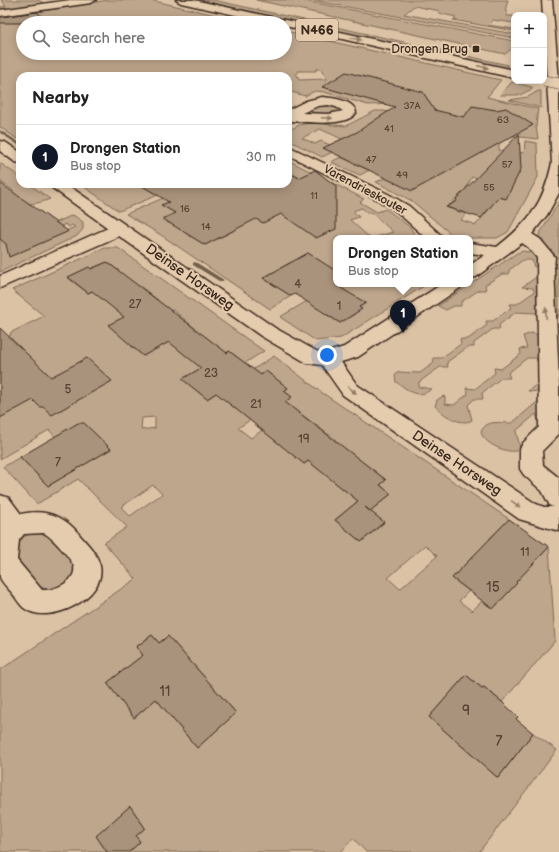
<!DOCTYPE html>
<html lang="en">
<head>
<meta charset="utf-8">
<style>
  :root { --surface:#fff; --page:#f2f2f2; --text:#222; --muted:#767676; --line:#e0e0e0; --accent:#111827 }
  body { margin:0; font-family:"Balsamiq Sans",sans-serif; background:var(--page); color:var(--text) }
  .controls { position:absolute; right:12px; top:12px; display:grid; overflow:hidden; border-radius:8px; box-shadow:0 2px 10px #0003 }
  .controls button { width:36px; height:36px; display:grid; place-items:center; padding:0; border:0; border-bottom:1px solid var(--line); background:var(--surface); color:var(--text); font:20px sans-serif }
  .you { position:absolute; left:327px; top:355px; width:14px; height:14px; margin:-10px; border:3px solid #fff; border-radius:50%; background:#1a73e8; box-shadow:0 0 0 6px #1a73e833 }
  .badge { display:grid; place-items:center; width:26px; height:26px; border-radius:50%; background:var(--accent); color:#fff; font-size:13px; font-weight:700 }
  .pin { position:absolute; translate:-50% -33px; filter:drop-shadow(0 1px 2px #0008) }
  .pin::after { content:''; position:absolute; top:21px; width:14px; height:12px; background:inherit; clip-path:polygon(0 0,100% 0,50% 100%) }
  .popup { position:absolute; left:333px; top:235px; width:140px; height:52px; box-sizing:border-box; display:grid; place-content:center; border-radius:8px; background:var(--surface); filter:drop-shadow(0 1px 3px #0005); font-size:13px; white-space:nowrap; color:var(--muted) }
  .popup b { font-size:15px; color:var(--text) }
  .popup::after { content:''; position:absolute; left:50%; top:100%; margin-left:-8px; border:8px solid transparent; border-top-color:var(--surface) }
  .list { margin:0; padding:0; list-style:none }
  h2 { display:flex; justify-content:space-between; align-items:center; height:52px; margin:0; padding:0 16px; font-size:17px }
  h2 small { font-size:13px; font-weight:400; color:var(--muted) }
  .list li { display:grid; grid-template-columns:26px 1fr auto; gap:12px; align-items:center; box-sizing:border-box; height:64px; padding:0 16px; border-top:1px solid var(--line) }
  .list b { display:block; font-size:15px; white-space:nowrap }
  .list p { margin:0; font-size:13px; white-space:nowrap; color:var(--muted) }
  .list em { font-size:13px; font-style:normal; color:var(--muted) }
  .icon { flex:none; width:22px; height:22px; fill:none; stroke:currentColor; stroke-width:2; stroke-linecap:round; stroke-linejoin:round }
  .map { position:relative; flex:none; width:559px; height:852px; overflow:hidden }
  .search { position:absolute; background:var(--surface); box-shadow:0 2px 10px #0003; left:16px; top:16px; width:276px; height:44px; display:flex; align-items:center; gap:10px; box-sizing:border-box; padding:0 14px; border-radius:22px; color:var(--muted); font-size:15px }
  .panel { position:absolute; background:var(--surface); box-shadow:0 2px 10px #0003; left:16px; top:72px; width:276px; height:116px; border-radius:12px }
  .map>svg:first-child { display:block }
  .green { fill:#bea68c; stroke:#7c6855; fill-rule:evenodd }
  .lines { fill:none; stroke-linecap:round; stroke-linejoin:round }
  .stream { fill:#725e4c; fill-rule:evenodd }
  .building { fill:#aa937b; stroke:#3b2a1e }
  .minor-casing { stroke:#3b2a1e; stroke-width:3 }
  .highway-casing { stroke:#3b2a1e; stroke-width:3 }
  .minor { fill:#e6ccae; fill-rule:evenodd }
  .highway { fill:#e6ccae; fill-rule:evenodd }
  .highway-bridge-casing { stroke:#3b2a1e; stroke-width:12; stroke-linecap:butt }
  .highway-bridge { stroke:#e6ccae; stroke-width:11 }
  .oneway { fill:#907b66 }
  .poi-dot { fill:#3b2a1e; stroke:#e6ccae; stroke-width:1.5 }
  .labels { text-anchor:middle; dominant-baseline:central; stroke-width:4; stroke-linejoin:round; paint-order:stroke }
  .far-number-label { font-size:10px; fill:#574435 }
  .far-poi-label { font-size:12px; fill:#3b2a1e; stroke:#e6ccae; text-anchor:end }
  .far-street-label { font-size:12px; fill:#3b2a1e; stroke:#e6ccae }
  .number-label { font-size:12px; fill:#574435 }
  .shield { fill:#e6ccae; stroke:#6e5b49; stroke-width:1 }
  .shield-label { font-size:13px; font-weight:bold; fill:#3b2a1e }
  .street-label { font-size:14px; fill:#3b2a1e; stroke:#e6ccae }
  .near-number-label { font-size:14px; fill:#574435 }
</style>
</head>
<body>
<div class="map">
<svg width="559" height="852" viewBox="0 0 559 852">
  <rect width="100%" height="100%" fill="#dcc2a5"/>
  <filter id="ink" filterUnits="userSpaceOnUse"><feTurbulence type="fractalNoise" baseFrequency=".025" numOctaves="2"/><feDisplacementMap in="SourceGraphic" scale="8" xChannelSelector="R" yChannelSelector="G"/><feConvolveMatrix kernelMatrix="1 2 1 2 8 2 1 2 1" color-interpolation-filters="sRGB"/></filter>
  <g filter="url(#ink)">
    <g class="green">
      <path d="M1,0H39L43,3L0,10V7L6,6Z"/>
      <path d="M108,0H150L251,23H23V53H285V31L501,80L487,97L538,109L536,127L538,139L458,130L499,143V150L524,153L525,141L537,143L538,177L508,232L497,238H470L452,235L412,201L376,182L385,178L411,148L360,175L331,162L341,157L366,169L389,158L358,140L322,157L292,142L288,138V131L299,125L309,123L346,126L375,111H385L447,128L436,120L425,95L419,96L398,104L368,105L324,92L315,91L305,96L288,91V76H20V141L0,127V18ZM316,69H321L327,79L299,80L296,73H298V71H316ZM320,129L342,139L330,145L321,141L315,144L302,138ZM472,177L512,186L465,190ZM456,198L479,205L480,204L491,207L476,225L461,220L466,214L448,208Z"/>
      <path d="M195,0H213L508,65L506,69Z"/>
      <path d="M256,0H300L514,41V47L505,54Z"/>
      <path d="M310,0H508L505,11L507,12V16H514V23L493,20L488,25L514,29V31L453,20L456,17L438,13L440,11L414,6L404,14L514,34V38Z"/>
      <path d="M512,82L532,87V89L520,95H500Z"/>
      <path d="M538,91H541V108L509,100L528,97Z"/>
      <path d="M320,103L342,108L344,112C333,115 321,117 311,111L310,108Z"/>
      <path d="M288,160L364,199L360,202L377,212L386,209L410,227L417,238H373L393,232L372,213L367,212L362,208L355,210L354,212L359,217L350,220L370,238H336V270L326,276L291,262L263,278L291,296L270,309L161,235L126,214L196,184L276,190L300,178L288,172ZM181,196L224,199L170,224L162,219L175,213L162,205ZM237,229L205,245L184,232Z"/>
      <path d="M0,163L20,177V184H29L50,199C28,208 21,202 0,197L14,191L0,181Z"/>
      <path d="M80,184H139L158,195L119,211Z"/>
      <path d="M559,202V317L553,316L539,235Z"/>
      <path d="M73,215L83,222V229L77,236L0,272V228L66,231L75,227L72,225L69,227L65,224L60,227L55,223Z"/>
      <path d="M105,248H118L264,351L245,363L229,351L183,379L207,399L274,356L321,392L509,519L489,539L530,567L549,547L555,641L502,702L484,687L482,688L466,675L429,717L498,778L533,733L557,750L479,852H366L353,838L341,852H129L140,842L136,836L145,828L130,806L97,836L107,852H0V670L136,579L104,543L127,527L78,479L37,504L3,467L20,457L48,486L111,449L93,432L66,448L49,430L0,459V340L11,335L10,333L44,316L12,290ZM107,262L119,271L103,278L109,283L88,293L68,278ZM140,286L158,300L125,317L120,296ZM173,310L195,328L143,356L131,346L153,320ZM266,371L288,388L284,391L292,397L266,415L274,422L251,438L238,428L253,418L241,408L237,410L227,402L252,380ZM301,414L336,440L304,464L292,420ZM155,417V428L141,430L142,418ZM358,459L386,480L380,485L391,494L370,511L384,523L361,542L335,520L358,501L331,479ZM153,485L162,494L130,516L121,507ZM425,545L437,556L400,589L388,578ZM476,553L517,583L493,609L482,601L472,611L459,601L469,591L452,578ZM152,635L159,643L168,636L236,713L197,748L156,699L134,718L107,683L143,655L136,647Z"/>
      <path d="M523,251L533,253L537,256L539,264L534,267L532,260H523L509,270V274H502L485,285L486,290H479L461,302V306H454L446,310L438,306L517,253Z"/>
      <path d="M535,278H537L539,311L536,313L516,312L499,325L500,329H493L474,343V347H468L447,362L448,367H440L419,382V387L432,389C417,400 409,390 396,382L395,376L398,372L420,373L434,363L433,358H441L461,344L460,339H468L487,325L486,321H493L511,308L509,304H517L534,292L533,288L522,287Z"/>
      <path d="M336,284H427L341,338L316,341L280,317ZM365,303L352,312L355,314L340,323L325,314Z"/>
      <path d="M532,333L541,336L539,367L536,358H527L508,373L510,378H501L482,393L483,399H474L468,405L472,420C461,427 442,414 435,406L437,400L443,396L445,397V404L454,405L468,394L466,388L475,389L495,373L494,368L501,369L521,354L520,349L527,348L523,336Z"/>
      <path d="M541,381L545,383L546,422L542,429L540,427L536,414L516,431L520,448L516,451C505,453 483,443 481,432C486,419 500,423 512,423L542,398L540,392L528,391Z"/>
      <path d="M42,532L50,535L75,565C75,574 72,579 65,584C59,589 49,592 41,587C35,584 20,562 15,555C20,537 23,534 42,532Z"/>
    </g>
    <g class="lines">
      <g class="stream">
        <path d="M0,130L20,143V146L0,133Z"/>
        <path d="M195,262L197,263L224,280L221,282L219,281L193,265V263Z"/>
      </g>
    </g>
    <g class="building">
      <path d="M37,12L49,23H0V17Z"/>
      <path d="M346,72L423,92L434,110L464,117L472,106L496,110L506,108L533,125L412,191L323,148L357,132L395,107L322,87Z"/>
      <path d="M519,134L521,169L506,199L499,197L481,218L446,207L457,201L456,199Z"/>
      <path d="M315,170L336,186V229L316,238L281,214L263,223L256,219L205,245L163,219L175,213L161,205L169,202L139,184H288V172L299,178Z"/>
      <path d="M0,183L68,231L67,232L9,257L6,244L0,239Z"/>
      <path d="M308,253L336,271V285L366,303L359,307L362,309L340,323L295,294L291,296L263,278Z"/>
      <path d="M107,262L227,353L229,351L261,375L266,371L288,388L284,391L292,397L285,402L386,480L380,485L391,494L370,511L365,507L384,522L361,542L335,520L358,501L308,461L304,464L216,393L207,399L182,379L201,368L169,342L143,356L108,325L124,317L92,291L88,293L68,277L89,267L91,269Z"/>
      <path d="M0,328L51,377L87,358L112,381L52,415L43,407H40L33,400L0,418Z"/>
      <path d="M78,423H84L111,449L48,486L20,457Z"/>
      <path d="M509,519L549,547L516,582L517,583L493,609L452,578Z"/>
      <path d="M152,635L159,643L168,636L236,713L197,748L156,699L134,718L107,683L143,655L136,647Z"/>
      <path d="M466,675L482,688L484,687L502,702L518,717L516,719L533,733L498,778L429,717Z"/>
      <path d="M130,806L145,828L136,836L140,842L129,852H107L96,836Z"/>
    </g>
    <g class="lines">
      <defs>
        <g id="minor">
          <path d="M70,0H96L91,3L0,16V10Z"/>
          <path d="M542,0H552L559,81V193L547,215L532,234L540,239L555,257L554,267L559,384V434L542,451L543,465L559,478V531L519,519L343,395L322,365L307,363L261,336L119,236L0,288V276L108,228L51,187L48,184H66L275,328L318,352H328L344,347L442,284H463L460,288L358,357L341,362L357,385L536,504L544,507H554L550,506L542,491L524,475L520,469V449L523,443L539,427L537,258L528,247L522,243L476,277L470,278V265L485,255L470,253V243L497,247C530,221 543,204 552,163Z"/>
          <path d="M322,97C332,98 355,100 356,113C345,128 304,121 288,121V110L306,101ZM328,105L336,107L343,111L329,114L302,113L318,106Z"/>
          <path d="M0,141L5,142L20,152V163L15,162L0,151Z"/>
          <path d="M288,146L388,194L409,206L444,238H426L397,212L378,200L288,155Z"/>
          <path d="M0,495L9,498L21,514C44,509 63,515 78,533C86,543 97,552 100,566C107,598 48,627 24,608C20,605 16,598 13,594C9,589 1,582 0,577C0,569 0,560 0,552C0,533 0,515 0,495ZM43,533C50,534 73,561 74,567C77,582 53,591 42,590L17,560L19,540L24,534Z"/>
        </g>
        <path id="highway" d="M176,0H194L514,70V78L285,26V23H271L181,3Z"/>
      </defs>
      <use href="#minor" class="minor-casing"/>
      <use href="#highway" class="highway-casing"/>
      <use href="#minor" class="minor"/>
      <use href="#highway" class="highway"/>
      <defs>
        <path id="highway-bridge" d="M544,81L559,84"/>
      </defs>
      <use href="#highway-bridge" class="highway-bridge-casing"/>
      <use href="#highway-bridge" class="highway-bridge"/>
    </g>
    <defs><path id="oneway-solid" d="M-6-.8H1V-3.2L6.5 0L1 3.2V.8H-6Z"/></defs>
    <g class="oneway">
      <use href="#oneway-solid" transform="translate(356 39) rotate(12)"/>
      <use href="#oneway-solid" transform="translate(483 67) rotate(13)"/>
      <use href="#oneway-solid" transform="translate(327 118) rotate(3)"/>
      <use href="#oneway-solid" transform="translate(546 313) rotate(-93)"/>
      <use href="#oneway-solid" transform="translate(352 390) rotate(42)"/>
      <use href="#oneway-solid" transform="translate(516 504) rotate(34)"/>
    </g>
  </g>
  <rect class="poi-dot" x="472" y="45" width="8" height="8" rx="2"/>
  <g class="labels">
    <g class="far-number-label">
      <text x="412" y="106">37A</text>
      <text x="503" y="120">63</text>
      <text x="389" y="129">41</text>
      <text x="371" y="160">47</text>
      <text x="507" y="165">57</text>
      <text x="402" y="175">49</text>
      <text x="489" y="188">55</text>
      <text x="314" y="196">11</text>
      <text x="185" y="209">16</text>
      <text x="206" y="227">14</text>
    </g>
    <g class="far-poi-label">
      <text x="468" y="49">Drongen Brug</text>
    </g>
    <g class="far-street-label">
      <text transform="translate(365 190) rotate(28)">Varendrieskouter</text>
    </g>
    <g class="number-label">
      <text x="298" y="284">4</text>
      <text x="135" y="304">27</text>
      <text x="339" y="306">1</text>
      <text x="211" y="373">23</text>
      <text x="68" y="389">5</text>
      <text x="256" y="404">21</text>
      <text x="304" y="439">19</text>
      <text x="58" y="462">7</text>
      <text x="525" y="552">11</text>
    </g>
    <rect class="shield" x="296" y="19" width="42" height="22" rx="3"/>
    <g class="shield-label">
      <text x="317" y="30">N466</text>
    </g>
    <g class="street-label">
      <text transform="translate(190 277) rotate(35)">Deinse Horsweg</text>
      <text transform="translate(457 463) rotate(34)">Deinse Horsweg</text>
    </g>
    <g class="near-number-label">
      <text x="493" y="587">15</text>
      <text x="165" y="691">11</text>
      <text x="466" y="710">9</text>
      <text x="499" y="741">7</text>
    </g>
  </g>
</svg>
<div class="controls">
<button>+</button>
<button>−</button>
</div>
<div class="you"></div>
<div class="pin badge" style="left:403px;top:333px">1</div>
<div class="popup"><b>Drongen Station</b>Bus stop</div>
<div class="search"><svg class="icon" aria-label="search" viewBox="0 0 24 24"><circle cx="10" cy="10" r="6"/><path d="M15 15l6 6"/></svg>Search here</div>
<section class="panel">
<h2>Nearby<small></small></h2>
<ul class="list">
<li><span class="badge">1</span><div><b>Drongen Station</b><p>Bus stop</p></div><em>30 m</em></li>
</ul>
</section>
</div>
</body>
</html>
